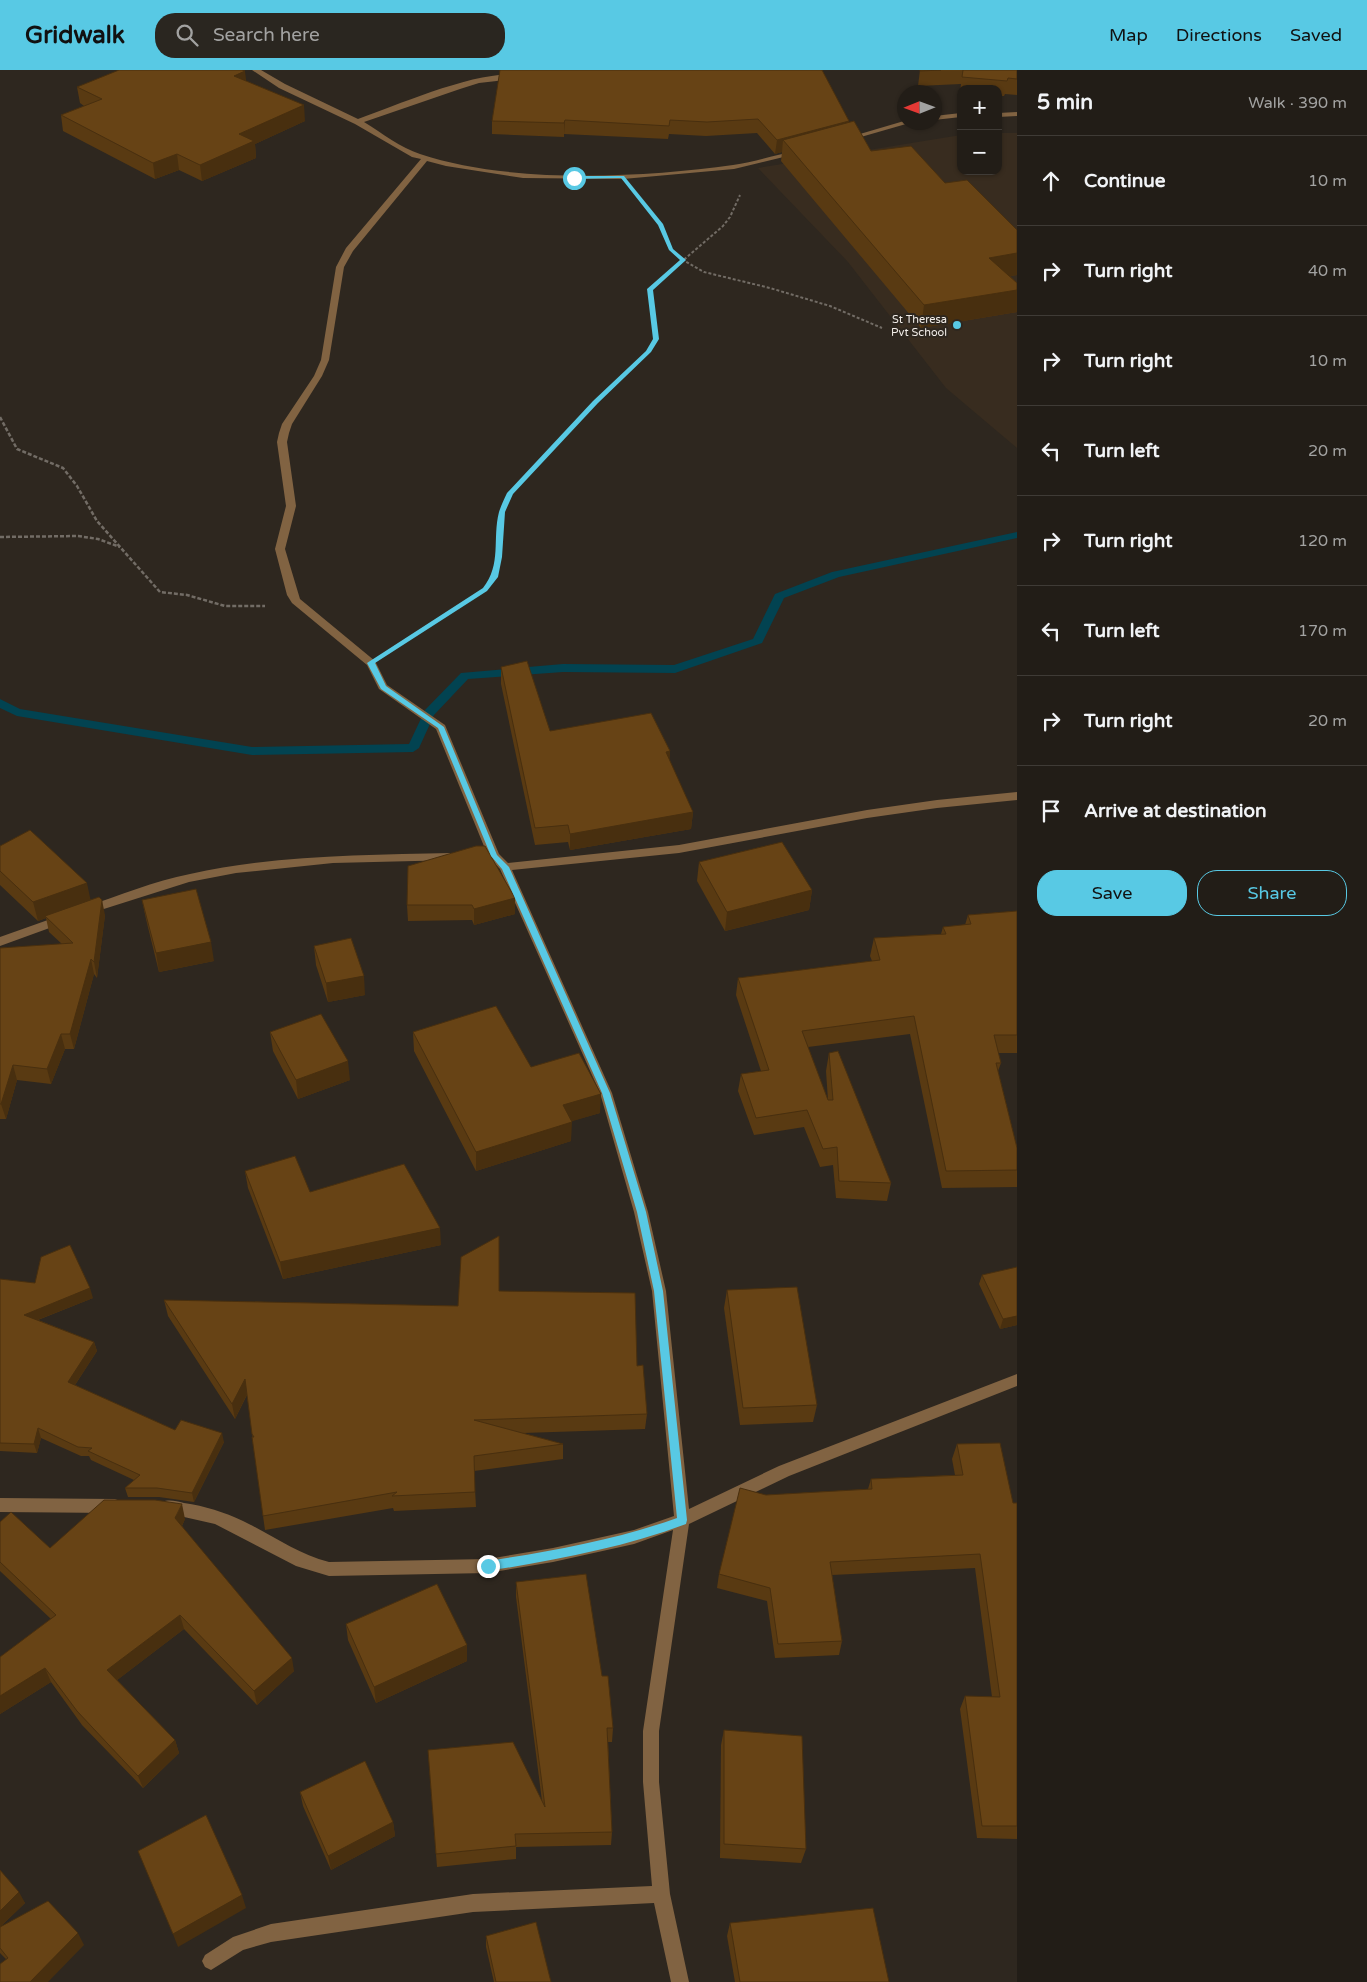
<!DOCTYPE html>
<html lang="en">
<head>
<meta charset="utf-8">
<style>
  :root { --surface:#221d17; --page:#2a2620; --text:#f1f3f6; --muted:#a2a2a1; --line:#3f3b36; --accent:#58c9e4 }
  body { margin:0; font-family:"Varela Round",sans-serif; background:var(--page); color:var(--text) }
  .controls { position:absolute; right:15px; top:15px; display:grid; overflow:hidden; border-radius:10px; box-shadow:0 1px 4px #0004 }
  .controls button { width:45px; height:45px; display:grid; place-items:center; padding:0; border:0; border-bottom:1px solid var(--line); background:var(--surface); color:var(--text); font:25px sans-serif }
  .compass { position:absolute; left:897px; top:15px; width:45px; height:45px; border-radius:50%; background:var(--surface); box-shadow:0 1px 4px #0004; rotate:269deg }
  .stop { position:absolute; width:15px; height:15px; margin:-11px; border:4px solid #58c9e4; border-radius:50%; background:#fff }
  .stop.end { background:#58c9e4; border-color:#fff; box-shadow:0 1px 5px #0008 }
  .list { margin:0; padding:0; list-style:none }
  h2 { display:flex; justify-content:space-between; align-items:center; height:65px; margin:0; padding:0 20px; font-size:21px }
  h2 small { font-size:16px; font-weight:400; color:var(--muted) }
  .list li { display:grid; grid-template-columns:32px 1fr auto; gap:15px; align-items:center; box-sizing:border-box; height:90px; padding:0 20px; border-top:1px solid var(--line) }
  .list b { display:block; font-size:19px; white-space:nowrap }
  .list em { font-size:16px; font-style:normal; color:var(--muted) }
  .actions { display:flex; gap:10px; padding:15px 20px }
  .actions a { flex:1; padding:11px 0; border:1px solid var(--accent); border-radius:20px; text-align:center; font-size:18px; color:var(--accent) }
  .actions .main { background:var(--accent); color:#111 }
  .icon { flex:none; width:28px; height:28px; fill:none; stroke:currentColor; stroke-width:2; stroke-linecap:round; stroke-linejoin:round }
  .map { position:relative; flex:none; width:1017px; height:1912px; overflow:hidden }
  header { display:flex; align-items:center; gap:30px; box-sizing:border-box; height:70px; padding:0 25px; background:var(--accent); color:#111 }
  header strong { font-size:24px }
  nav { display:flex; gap:28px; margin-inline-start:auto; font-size:18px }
  .search { width:350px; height:45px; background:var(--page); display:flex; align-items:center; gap:12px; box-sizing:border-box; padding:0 18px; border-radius:20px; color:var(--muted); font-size:19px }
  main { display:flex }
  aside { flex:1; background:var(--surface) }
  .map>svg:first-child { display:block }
  .built { fill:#382c1f }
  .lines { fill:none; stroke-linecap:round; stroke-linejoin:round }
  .stream { fill:#024351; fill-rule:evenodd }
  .path-far1 { stroke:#726c65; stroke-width:2; stroke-dasharray:3 2; stroke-linecap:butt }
  .path { stroke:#726c65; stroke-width:2.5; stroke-dasharray:4 2; stroke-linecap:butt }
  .minor { fill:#816342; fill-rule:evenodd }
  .wall { fill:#593a12 }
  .shaded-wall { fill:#482f0f }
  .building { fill:#674315; stroke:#482f0f }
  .route { fill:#58c9e4 }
  .poi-dot { fill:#58c9e4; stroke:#2e271f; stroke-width:2 }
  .labels { text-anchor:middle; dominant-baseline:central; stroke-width:4; stroke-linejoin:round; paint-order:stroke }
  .far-poi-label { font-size:11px; fill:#f4efea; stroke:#2e271f; text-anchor:end }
</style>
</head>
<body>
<header>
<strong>Gridwalk</strong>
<div class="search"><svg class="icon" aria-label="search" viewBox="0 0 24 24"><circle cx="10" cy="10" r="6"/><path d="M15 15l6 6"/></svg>Search here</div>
<nav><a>Map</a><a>Directions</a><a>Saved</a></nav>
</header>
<main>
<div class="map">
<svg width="1017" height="1912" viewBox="0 0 1017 1912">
  <rect width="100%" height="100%" fill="#2e271f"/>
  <path class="built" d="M998,63H1017V378L946,318L848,192L758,98L961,65V101H998Z"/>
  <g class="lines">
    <path class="stream" d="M1017,462V468L839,507L784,528L762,573L675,603L563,602L468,609L434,645L419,678L413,682L252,685L17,646L0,638V629L20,639L252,677L409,674L425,640L461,603L563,594L674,595L753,569L775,524L832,502Z"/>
    <g class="path-far1">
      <path d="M643,133L661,154L670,179L683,190L704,202L770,218L830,236L882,258"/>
      <path d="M602,327L648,282L656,269L650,219L723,156L730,147L740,125"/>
    </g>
    <g class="path">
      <path d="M0,347L17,379L63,398L77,416L97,451L160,522L187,525L225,536H265"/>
      <path d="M0,467L78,466L98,469L120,477"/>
      <path d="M395,577L485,519L495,507L499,487L502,443L510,423L603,325"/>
    </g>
    <g class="minor">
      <path d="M252,0H261L285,14L358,49C398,35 477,0 517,5V9H514L479,13L460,19L364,52C382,63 401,78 420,84C510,114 640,108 733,95C754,92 775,85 796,81L800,83L734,99L623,109L523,108L446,96L427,91L353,181L344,197L329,290L322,306L292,354L289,363L287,372L296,436L285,479L300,529L375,591L387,615L445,655L499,784L508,793L679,775L867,740L937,730L1017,722V730L937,738L867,748L679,783L512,800L612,1023L648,1142L666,1221L689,1439L779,1396L1017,1304V1316L789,1406L689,1454L659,1661V1712L670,1824L689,1912H671L654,1833L473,1842L271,1872L243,1880L211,1900L205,1897L202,1891L205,1885L233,1867L271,1854L473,1824L652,1816L643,1712V1661L673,1460L634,1474L553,1492L488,1503L329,1506L296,1496L215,1454L162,1442L159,1437L162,1432C169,1429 176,1431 184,1433C205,1436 224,1442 243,1451C272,1465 297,1484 329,1492L488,1489L553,1478L634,1460L674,1446L652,1221L634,1142L600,1023L500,799L488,786L436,659L379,619L367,595L292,533L287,525L275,479L286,436L277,372L279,363L282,354L314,306L321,290L336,197L346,178L421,89L412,87L355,54L279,18Z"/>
      <path d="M1017,42V46L998,47V43Z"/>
      <path d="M961,43V47L934,50V46Z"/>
      <path d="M904,51L913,52L847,71L843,69Z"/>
      <path d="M452,783L458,787L456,790L333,793L236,803L189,812L88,844L82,840L84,837C119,826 154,811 190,804C276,785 364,785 452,783Z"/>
      <path d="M62,845L66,846L68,849L66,852L0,876V867Z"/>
      <path d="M0,1428L115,1429L120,1431L123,1436L120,1441L115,1443L0,1442Z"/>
    </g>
  </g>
  <g class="wall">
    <path d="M822,0L849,51V52L871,81L945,113L1017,160V205L1010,206L1017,213V242L921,258L781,91L782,82L775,84L757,63L706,66L669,64L668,69L564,64V67L492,64V51Z"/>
    <path d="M920,0H1017V25L1005,24L1004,26H998V19H961V22H960L961,14L918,16Z"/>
    <path d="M246,11L305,51L255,74L256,88L202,111L179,100L155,109L63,61L61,45L84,36L80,33L77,17Z"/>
    <path d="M501,597L550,661L670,681L669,690L693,742L691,759L570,780L568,772L535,775L501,614Z"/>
    <path d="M0,776L91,830L105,845L97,908L94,904L74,979H65L51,1014L17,1010L6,1049H0V878L62,874L49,862L46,848L38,851L0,815Z"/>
    <path d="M699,792L812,820L809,840L725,861L697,811Z"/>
    <path d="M515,828V844L474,855L472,850L408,851L407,835Z"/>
    <path d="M142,830L214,891L159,902L146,849Z"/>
    <path d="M1017,841V983H998L1001,993L998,1001L1017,1078V1117L942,1118L910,964L808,977L828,1030L826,1001L829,983L891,1113L887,1131L836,1128L833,1095L820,1097L804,1057L754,1065L738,1021L741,1004L761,1001L736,925L738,908L872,891L870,886L874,868L941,864L943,857L965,855L968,845Z"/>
    <path d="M314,876L365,925L328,932L316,895Z"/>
    <path d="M270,962L350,1010L298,1029L273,981Z"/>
    <path d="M413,962L531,997L600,1043L571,1051V1071L476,1101L414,981Z"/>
    <path d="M245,1101L310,1122L441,1175L283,1209L248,1118Z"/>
    <path d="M982,1205L1017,1255L1000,1259L979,1214Z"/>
    <path d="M0,1209L93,1228L38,1250L94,1272L97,1281L75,1315L175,1360L224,1372L194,1432L159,1427H128L125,1418L134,1410L91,1390L89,1386H81L41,1368L37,1383L0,1381Z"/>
    <path d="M727,1220L817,1335L813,1352L740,1355L724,1238Z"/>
    <path d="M499,1221L637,1296L647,1344L645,1359L523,1363L563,1374V1389L474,1401L476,1437L394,1441L393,1438L265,1460L263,1446L247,1325L235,1349L168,1246L164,1230L458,1236Z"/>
    <path d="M957,1374L1013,1433H1017V1769L977,1768L960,1639L965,1626L992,1627L975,1498L832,1505L842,1571L839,1585L775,1588L767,1531L717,1518L719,1504L766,1425L868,1419L871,1409L955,1405L952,1389Z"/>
    <path d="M185,1449L182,1456L294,1601L257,1635L184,1559L117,1610L175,1670L179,1683L143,1718L82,1655L51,1612L0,1644V1587L51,1549L0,1501V1452L50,1478Z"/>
    <path d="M516,1512L602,1606L613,1658L612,1672H608L612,1762L611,1775L516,1777V1789L437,1797L428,1680L542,1731L516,1527Z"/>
    <path d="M346,1554L467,1575V1591L376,1633L348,1570Z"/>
    <path d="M724,1660L806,1779L801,1793L720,1788L721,1675Z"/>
    <path d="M300,1722L393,1752L395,1766L331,1800L303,1736Z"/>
    <path d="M0,1800L25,1833L1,1856L84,1875L6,1889L0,1883Z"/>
    <path d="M730,1853L889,1912H735L727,1866Z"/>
    <path d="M486,1866L551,1912H494L486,1877Z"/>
  </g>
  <g class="shaded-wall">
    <path d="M245,1L247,17L234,6Z"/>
    <path d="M304,35L305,51L255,74L256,88L202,111L200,95L239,64Z"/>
    <path d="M565,50L564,64V67V53Z"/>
    <path d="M849,51L847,64L783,70L782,82L775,84L777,70Z"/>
    <path d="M177,84L179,100L155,109L153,93Z"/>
    <path d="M1017,183V205L985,210L989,188Z"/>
    <path d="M1017,220V242L921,258L924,235Z"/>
    <path d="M670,681L669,698L666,682Z"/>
    <path d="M693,742L691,759L570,780V764Z"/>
    <path d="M87,813L91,832L45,846L46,848L38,851L33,832Z"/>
    <path d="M812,820L809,840L725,861L727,842Z"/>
    <path d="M515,828V844L474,855V839Z"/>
    <path d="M102,830L105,845L97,908L94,892Z"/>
    <path d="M211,872L214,891L159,902L156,883Z"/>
    <path d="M91,889L94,904L74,979L70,964Z"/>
    <path d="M364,906L365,925L328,932L326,913Z"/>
    <path d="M61,964L65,979L51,1014L47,999Z"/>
    <path d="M348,991L350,1010L298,1029L296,1010Z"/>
    <path d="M13,995L17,1010L6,1049L1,1034Z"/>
    <path d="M601,1024L600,1043L563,1054V1035Z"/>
    <path d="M572,1052L571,1071L476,1101V1082Z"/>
    <path d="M440,1158L441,1175L283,1209L280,1192Z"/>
    <path d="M90,1218L93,1228L27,1254L24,1245Z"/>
    <path d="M1017,1246V1255L1000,1259L1003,1249Z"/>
    <path d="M94,1272L97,1281L71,1321L68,1312Z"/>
    <path d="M245,1309L247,1324L235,1349L232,1334Z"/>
    <path d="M38,1358L41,1368L37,1383L34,1374Z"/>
    <path d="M222,1363L224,1372L194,1432L192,1423Z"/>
    <path d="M182,1434L185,1449L179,1462L175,1448Z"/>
    <path d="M180,1545L184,1559L112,1614L107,1600Z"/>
    <path d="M467,1575V1591L376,1633L374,1617Z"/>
    <path d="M292,1588L294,1601L257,1635L254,1621Z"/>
    <path d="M45,1598L51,1612L0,1644V1626Z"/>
    <path d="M175,1670L179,1683L143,1718L138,1706Z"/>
    <path d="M393,1752L395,1766L331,1800L328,1786Z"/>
    <path d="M19,1822L25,1833L0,1857V1841Z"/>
    <path d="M242,1825L246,1838L178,1877L173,1864Z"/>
    <path d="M78,1863L84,1875L48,1912H30Z"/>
  </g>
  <g class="building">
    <path d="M119,0H242L245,1L234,6L304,35L239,64L254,71L200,95L177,84L153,93L61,45L102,29L77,17Z"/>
    <path d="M500,0H822L849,51L777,70L758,49L707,52L670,50L669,56L565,50L564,53L492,51Z"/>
    <path d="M920,0H941L920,1Z"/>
    <path d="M963,0H1017V9L1008,8L1007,11L962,7Z"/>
    <path d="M854,51L871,81L911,76L945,113L967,110L1017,160V183L989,188L1017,213V220L924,235L783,70Z"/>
    <path d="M527,591L550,661L651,643L670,681L666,682L693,742L570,764L568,755L535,758L501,597Z"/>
    <path d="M30,760L87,813L33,832L0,801V776Z"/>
    <path d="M782,772L812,820L727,842L699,792Z"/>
    <path d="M476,776H485L515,828L474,839L472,835H407L408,796Z"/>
    <path d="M196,819L211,872L156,883L142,830Z"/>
    <path d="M99,827L102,830L94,892L91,889L70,964H61L47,999L13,995L1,1034H0V878L73,873L45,846Z"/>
    <path d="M1017,841V965H994L1001,993H996L1017,1078V1100L946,1101L914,946L802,961L828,1030H833L829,983L838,981L891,1113L839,1111L837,1077L823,1079L807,1040L756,1048L741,1004L769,1000L738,908L880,890L874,868L946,864L943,857L971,854L968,845Z"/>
    <path d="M351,868L364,906L326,913L314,876Z"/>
    <path d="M496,936L531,997L579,983L601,1024L563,1035L572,1052L476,1082L413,962Z"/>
    <path d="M321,944L348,991L296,1010L270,962Z"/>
    <path d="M295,1086L310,1122L404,1094L440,1158L280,1192L245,1101Z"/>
    <path d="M499,1166V1221L635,1223L637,1296L643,1295L647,1344L474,1350L563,1374L474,1386L475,1422L392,1426L397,1422L263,1446L252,1367H254L252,1364L245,1309L232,1334L164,1230L458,1236L461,1187Z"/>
    <path d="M70,1175L90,1218L24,1245L94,1272L68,1312L175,1360L181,1350L222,1363L192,1423L157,1418H125L140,1405L88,1381L92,1378L78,1377L38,1358L34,1374L0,1373V1209L35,1213L41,1187Z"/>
    <path d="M1017,1197V1246L1003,1249L982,1205Z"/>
    <path d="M797,1217L817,1335L743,1338L727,1220Z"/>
    <path d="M1000,1373L1013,1433H1017V1756H982L965,1626L1000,1627L980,1484L830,1492L842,1571L778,1574L770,1518L719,1504L740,1418L766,1425L872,1419L871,1409L963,1405L957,1374Z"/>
    <path d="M104,1430H155L182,1434L175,1448L292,1588L254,1621L180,1545L107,1600L175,1670L138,1706L77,1641L45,1598L0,1626V1587L56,1545L0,1492V1452L11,1442L50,1478Z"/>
    <path d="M586,1504L602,1606H608L613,1658H607L612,1762L515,1764L516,1776L436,1784L428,1680L513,1672L545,1737L516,1512Z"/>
    <path d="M437,1514L467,1575L374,1617L346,1554Z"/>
    <path d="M724,1660L802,1666L806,1779L724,1774Z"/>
    <path d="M365,1691L393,1752L328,1786L300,1722Z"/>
    <path d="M206,1745L242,1825L173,1864L138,1781Z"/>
    <path d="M0,1800L19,1822L0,1841Z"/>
    <path d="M48,1831L78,1863L30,1912H0V1894L8,1888L0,1878V1857Z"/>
    <path d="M873,1838L889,1912H740L730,1853Z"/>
    <path d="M536,1852L551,1912H496L486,1866Z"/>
  </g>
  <path class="route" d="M574,106H624L663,154L673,179L686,190L653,220L659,269L651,282L598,333L513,424L505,442L502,487L498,507L487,521L375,593L386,616L444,657L497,785L509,797L610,1023L646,1142L663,1221L687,1450L686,1454C622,1478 555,1490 488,1501L483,1496L488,1491C553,1481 615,1470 677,1448L654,1221L637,1142L602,1023L502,799L491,786L438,658L381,619L367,593L483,518C502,494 492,469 499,442C501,436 504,429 507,423L593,331L646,281L653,269L647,219L680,190L669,180L658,155L621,108L572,109Z"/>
  <circle class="poi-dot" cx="957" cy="255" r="5"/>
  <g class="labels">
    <g class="far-poi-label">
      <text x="947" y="249">St Theresa<tspan x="947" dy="13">Pvt School</tspan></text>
    </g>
  </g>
</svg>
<div class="controls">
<button>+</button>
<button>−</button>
</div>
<svg class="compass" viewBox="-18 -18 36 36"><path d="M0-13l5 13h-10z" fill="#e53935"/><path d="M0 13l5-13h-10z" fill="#a2a2a1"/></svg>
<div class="stop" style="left:574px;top:108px"></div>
<div class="stop end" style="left:488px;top:1496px"></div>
</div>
<aside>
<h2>5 min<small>Walk · 390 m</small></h2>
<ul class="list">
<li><svg class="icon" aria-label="ahead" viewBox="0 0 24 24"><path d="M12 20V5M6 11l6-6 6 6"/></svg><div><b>Continue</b></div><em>10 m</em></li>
<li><svg class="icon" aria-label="right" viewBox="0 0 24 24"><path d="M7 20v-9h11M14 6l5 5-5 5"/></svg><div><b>Turn right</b></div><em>40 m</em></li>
<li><svg class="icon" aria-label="right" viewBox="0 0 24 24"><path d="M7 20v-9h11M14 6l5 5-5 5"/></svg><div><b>Turn right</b></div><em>10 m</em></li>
<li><svg class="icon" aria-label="left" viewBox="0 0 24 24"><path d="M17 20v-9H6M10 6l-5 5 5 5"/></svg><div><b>Turn left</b></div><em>20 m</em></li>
<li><svg class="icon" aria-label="right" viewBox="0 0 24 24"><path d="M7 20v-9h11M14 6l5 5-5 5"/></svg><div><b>Turn right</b></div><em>120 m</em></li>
<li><svg class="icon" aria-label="left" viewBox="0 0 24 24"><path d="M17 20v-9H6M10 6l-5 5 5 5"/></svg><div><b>Turn left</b></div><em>170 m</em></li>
<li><svg class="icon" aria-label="right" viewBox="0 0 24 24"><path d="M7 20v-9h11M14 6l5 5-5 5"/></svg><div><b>Turn right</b></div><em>20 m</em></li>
<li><svg class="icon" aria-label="arrive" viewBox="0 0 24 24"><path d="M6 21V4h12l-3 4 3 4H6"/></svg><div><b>Arrive at destination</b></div></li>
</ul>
<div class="actions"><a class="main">Save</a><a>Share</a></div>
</aside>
</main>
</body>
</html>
